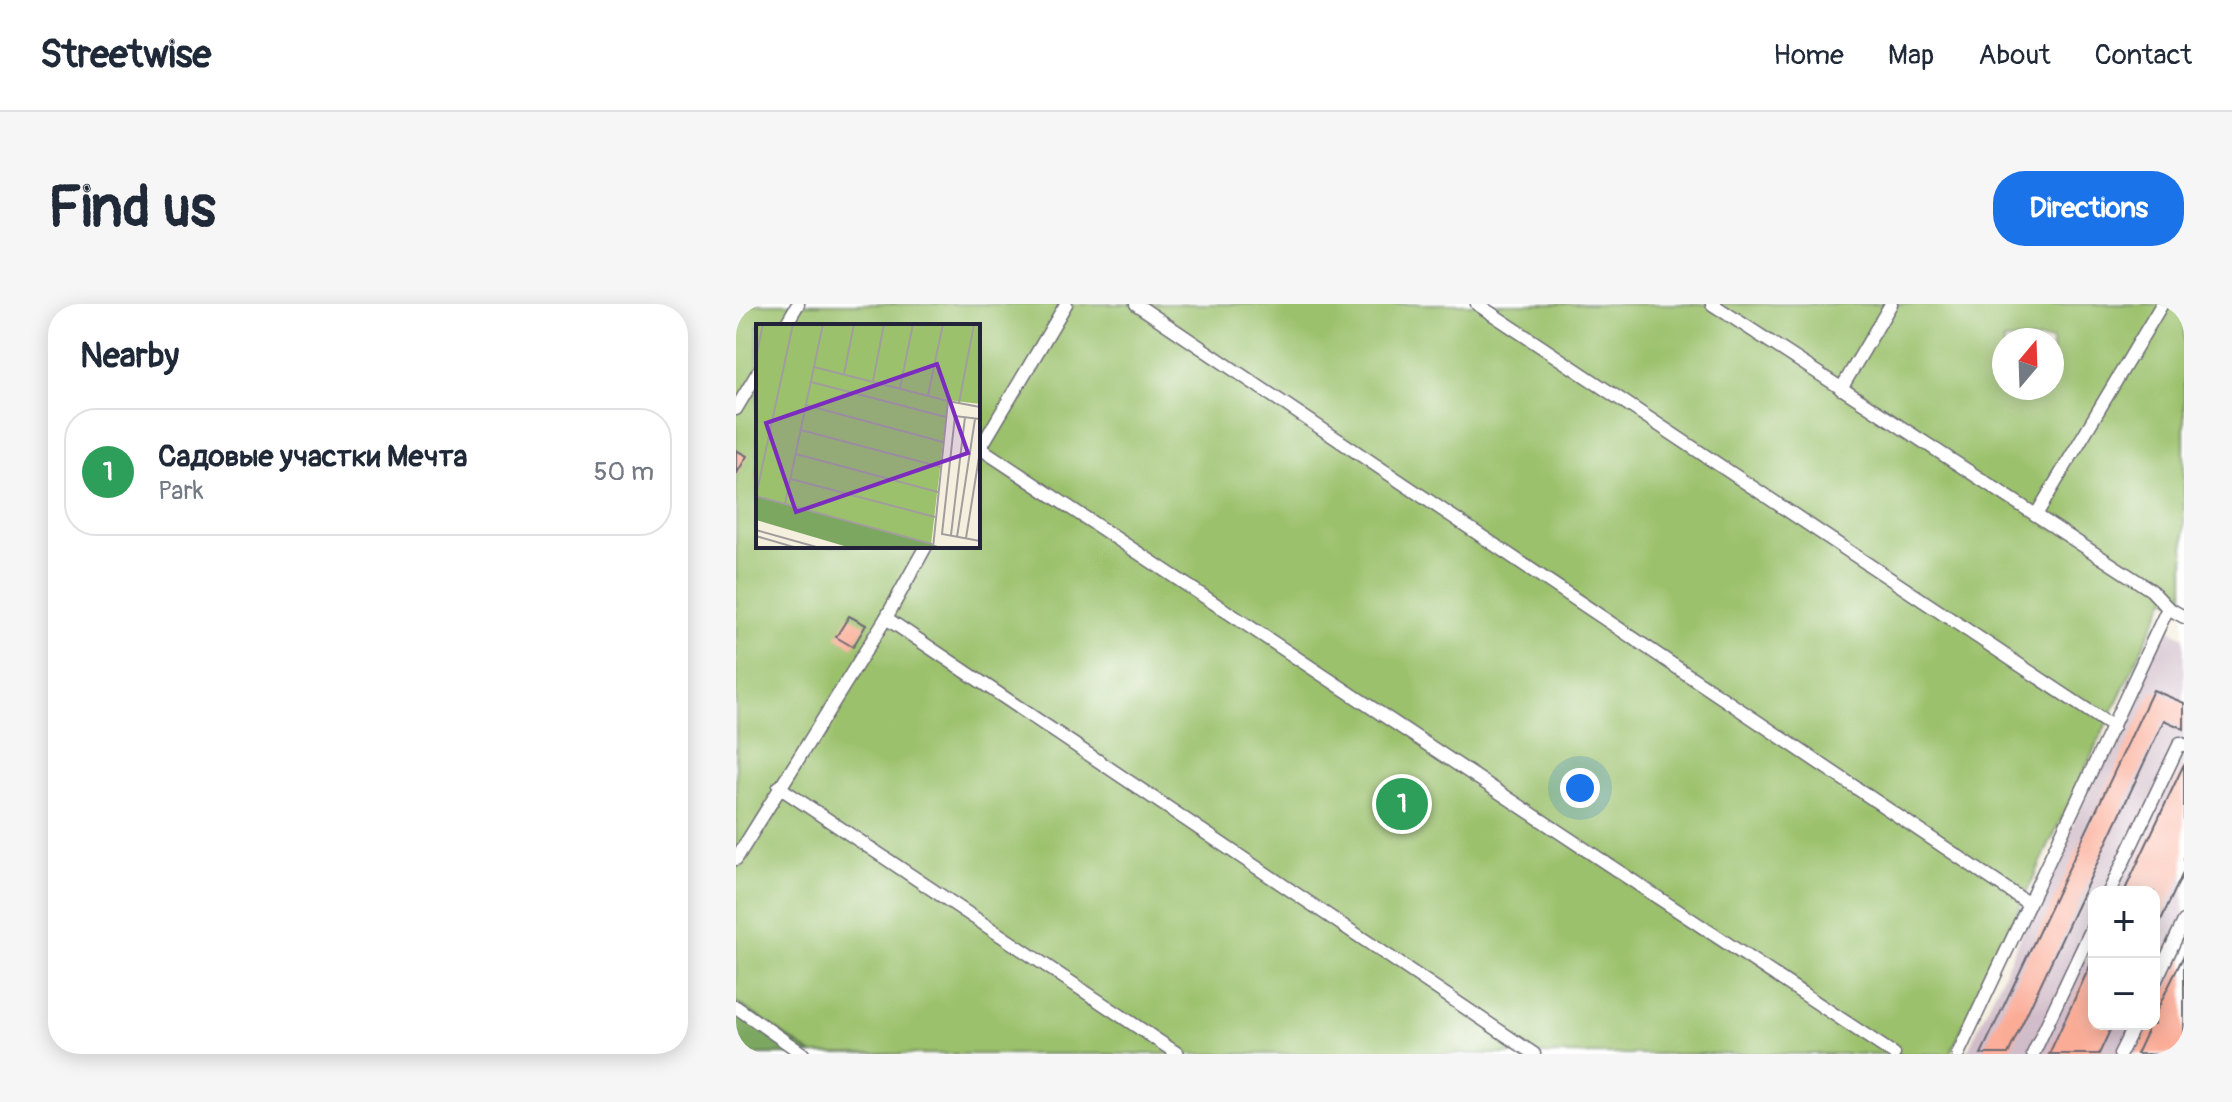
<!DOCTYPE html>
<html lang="en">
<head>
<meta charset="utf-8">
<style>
  :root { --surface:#fff; --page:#f6f6f7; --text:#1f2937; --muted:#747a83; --line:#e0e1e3; --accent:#1a73e8 }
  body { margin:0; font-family:Pangolin,sans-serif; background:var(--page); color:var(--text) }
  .controls { position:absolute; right:24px; bottom:24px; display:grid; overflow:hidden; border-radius:16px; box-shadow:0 4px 20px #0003 }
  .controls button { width:72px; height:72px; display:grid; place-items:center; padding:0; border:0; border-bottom:2px solid var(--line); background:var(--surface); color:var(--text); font:40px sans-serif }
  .compass { position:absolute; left:1256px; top:24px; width:72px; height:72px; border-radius:50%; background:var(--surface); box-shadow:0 4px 20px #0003; rotate:19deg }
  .you { position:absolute; left:844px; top:484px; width:28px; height:28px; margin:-20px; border:6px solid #fff; border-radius:50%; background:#1a73e8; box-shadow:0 0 0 12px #1a73e833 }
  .badge { display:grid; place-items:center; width:52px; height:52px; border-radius:50%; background:var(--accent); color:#fff; font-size:26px; font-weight:700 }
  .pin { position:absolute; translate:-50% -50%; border:4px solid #fff; box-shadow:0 2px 8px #0006 }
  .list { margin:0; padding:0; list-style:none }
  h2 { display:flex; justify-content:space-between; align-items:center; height:104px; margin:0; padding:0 32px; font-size:34px }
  h2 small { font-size:26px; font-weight:400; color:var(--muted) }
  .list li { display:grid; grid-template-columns:52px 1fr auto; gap:24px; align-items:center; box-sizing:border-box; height:128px; margin:0 16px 16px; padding:0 16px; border:2px solid var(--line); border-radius:32px }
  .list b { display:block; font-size:30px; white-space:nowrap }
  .list p { margin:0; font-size:26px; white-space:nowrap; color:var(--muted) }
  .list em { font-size:26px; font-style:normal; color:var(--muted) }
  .map { position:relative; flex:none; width:1448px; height:750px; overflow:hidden; border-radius:32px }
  header { display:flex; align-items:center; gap:48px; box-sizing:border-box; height:112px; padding:0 40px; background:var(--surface); border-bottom:2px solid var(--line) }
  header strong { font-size:38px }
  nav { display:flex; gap:44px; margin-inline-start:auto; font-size:28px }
  .intro { display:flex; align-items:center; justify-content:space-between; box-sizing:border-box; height:192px; padding:0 48px }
  h1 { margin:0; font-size:56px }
  .button { padding:20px 36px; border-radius:32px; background:var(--accent); color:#fff; font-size:28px; font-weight:700 }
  main { display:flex; gap:48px; padding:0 48px }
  aside { flex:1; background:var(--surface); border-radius:32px; box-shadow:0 4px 20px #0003 }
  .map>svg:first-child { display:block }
  .industrial { fill:#d1bdc9; fill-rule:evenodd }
  .green { fill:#9bc16c; stroke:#5e7254; stroke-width:2; fill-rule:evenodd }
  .forest { fill:#7ca760; stroke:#4f644e; stroke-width:2 }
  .building { fill:#fbac96 }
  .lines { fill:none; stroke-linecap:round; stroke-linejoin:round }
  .lane-casing { stroke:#6c6a74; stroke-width:15 }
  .lane { stroke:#fff; stroke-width:12 }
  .inset-road { fill:none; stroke:#a19d9d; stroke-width:2 }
  .view { fill:#7b2cbf; fill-opacity:0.15; stroke:#7b2cbf; stroke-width:4 }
  .inset-edge { fill:none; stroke:#22223b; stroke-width:4 }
</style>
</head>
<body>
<header>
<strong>Streetwise</strong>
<nav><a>Home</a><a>Map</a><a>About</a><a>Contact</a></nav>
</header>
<div class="intro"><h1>Find us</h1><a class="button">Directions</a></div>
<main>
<aside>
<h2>Nearby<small></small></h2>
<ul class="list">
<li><span class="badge" style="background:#2e9e5b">1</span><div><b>Садовые участки Мечта</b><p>Park</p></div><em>50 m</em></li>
</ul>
</aside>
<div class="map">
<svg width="1448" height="750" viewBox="0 0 1448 750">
  <rect width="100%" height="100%" fill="#fff"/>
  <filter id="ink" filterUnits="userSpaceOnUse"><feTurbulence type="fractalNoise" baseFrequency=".0125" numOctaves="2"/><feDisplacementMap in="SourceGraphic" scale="16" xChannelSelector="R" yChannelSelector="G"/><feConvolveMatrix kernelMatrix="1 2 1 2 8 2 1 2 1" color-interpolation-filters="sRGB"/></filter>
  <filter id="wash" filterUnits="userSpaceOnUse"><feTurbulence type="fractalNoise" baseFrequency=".006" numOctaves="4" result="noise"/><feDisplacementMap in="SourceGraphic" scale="32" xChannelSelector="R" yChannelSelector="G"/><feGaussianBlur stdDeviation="1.8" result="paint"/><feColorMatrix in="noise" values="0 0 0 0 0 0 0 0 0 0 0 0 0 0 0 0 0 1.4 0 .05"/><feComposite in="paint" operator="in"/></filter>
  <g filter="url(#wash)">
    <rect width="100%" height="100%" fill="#f5efde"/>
    <path class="industrial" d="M1429,322L1448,333V750H1230ZM1358,588H1418V720H1358Z"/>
    <path class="green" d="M0,0H1448V303L1430,294L1214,750H76L0,698ZM22,22H242V242H22ZM1268,36H1316V84H1268Z"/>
    <path class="forest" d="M0,698L76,750H0Z"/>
    <g id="blocks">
      <g class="building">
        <path d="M0,146L11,152L0,171Z"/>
        <path d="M113,312L130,321L117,343L100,333Z"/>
        <path d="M1417,386L1448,399V425L1428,416L1272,750H1245Z"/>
        <path d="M1448,460V567L1418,631V588H1388Z"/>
        <path d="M1448,651V750H1400L1414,720H1418V712Z"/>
        <path d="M1358,653V720H1377L1363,750H1313Z"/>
      </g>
    </g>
  </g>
  <g filter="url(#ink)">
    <use href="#blocks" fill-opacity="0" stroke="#6c6a74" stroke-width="2"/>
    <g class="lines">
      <defs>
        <g id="lane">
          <path d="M400,0L1293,600"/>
          <path d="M741,0L1377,423"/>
          <path d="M976,0L1415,286L1432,304"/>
          <path d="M49,22L62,0"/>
          <path d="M1105,85L1155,0"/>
          <path d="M0,105L22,68"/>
          <path d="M244,144L1158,750"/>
          <path d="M242,148L330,0"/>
          <path d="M1300,211L1426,0"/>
          <path d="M150,314L798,750"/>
          <path d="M43,483L442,750"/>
          <path d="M0,555L150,314L190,242"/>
          <path d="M1373,588L1444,439L1448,441"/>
          <path d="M1418,680L1448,617"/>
          <path d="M0,703L67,750"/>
          <path d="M1222,750L1432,304L1448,313"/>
          <path d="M1297,750L1358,620"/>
          <path d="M1384,750L1399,720"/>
        </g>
      </defs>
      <use href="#lane" class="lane-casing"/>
      <use href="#lane" class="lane"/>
    </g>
  </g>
  <g transform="translate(20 20)">
    <rect width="224" height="224" fill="#f5efde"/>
    <path d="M0,0H224V80L192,76L175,221L0,171Z" fill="#9bc16c"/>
    <path d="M0,171L189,224H95L0,196Z" fill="#7ca760"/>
    <path class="inset-road" d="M37,0L0,172L29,180L67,0M0,34L7,0M58,43L192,77M88,50L98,0M117,57L128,0M55,58L190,93M144,64L157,0M172,71L187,0M203,79L218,0M50,81L187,118M224,95L199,92L186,210L224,217M45,106L185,143M40,130L182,168M35,155L179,193M29,180L176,220M0,206L64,224M195,211L209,93M0,212L41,224M201,213L219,95M210,214L224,127M177,224L192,77L224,83"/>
    <path class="view" d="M181,40L212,129L40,188L10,99Z"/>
    <rect width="224" height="224" class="inset-edge"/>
  </g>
</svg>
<div class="controls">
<button>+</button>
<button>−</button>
</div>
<svg class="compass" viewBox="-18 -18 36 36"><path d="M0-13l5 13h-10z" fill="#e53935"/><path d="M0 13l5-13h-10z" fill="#747a83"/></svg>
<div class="you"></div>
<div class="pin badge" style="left:666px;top:500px;background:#2e9e5b">1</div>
</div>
</main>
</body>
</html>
